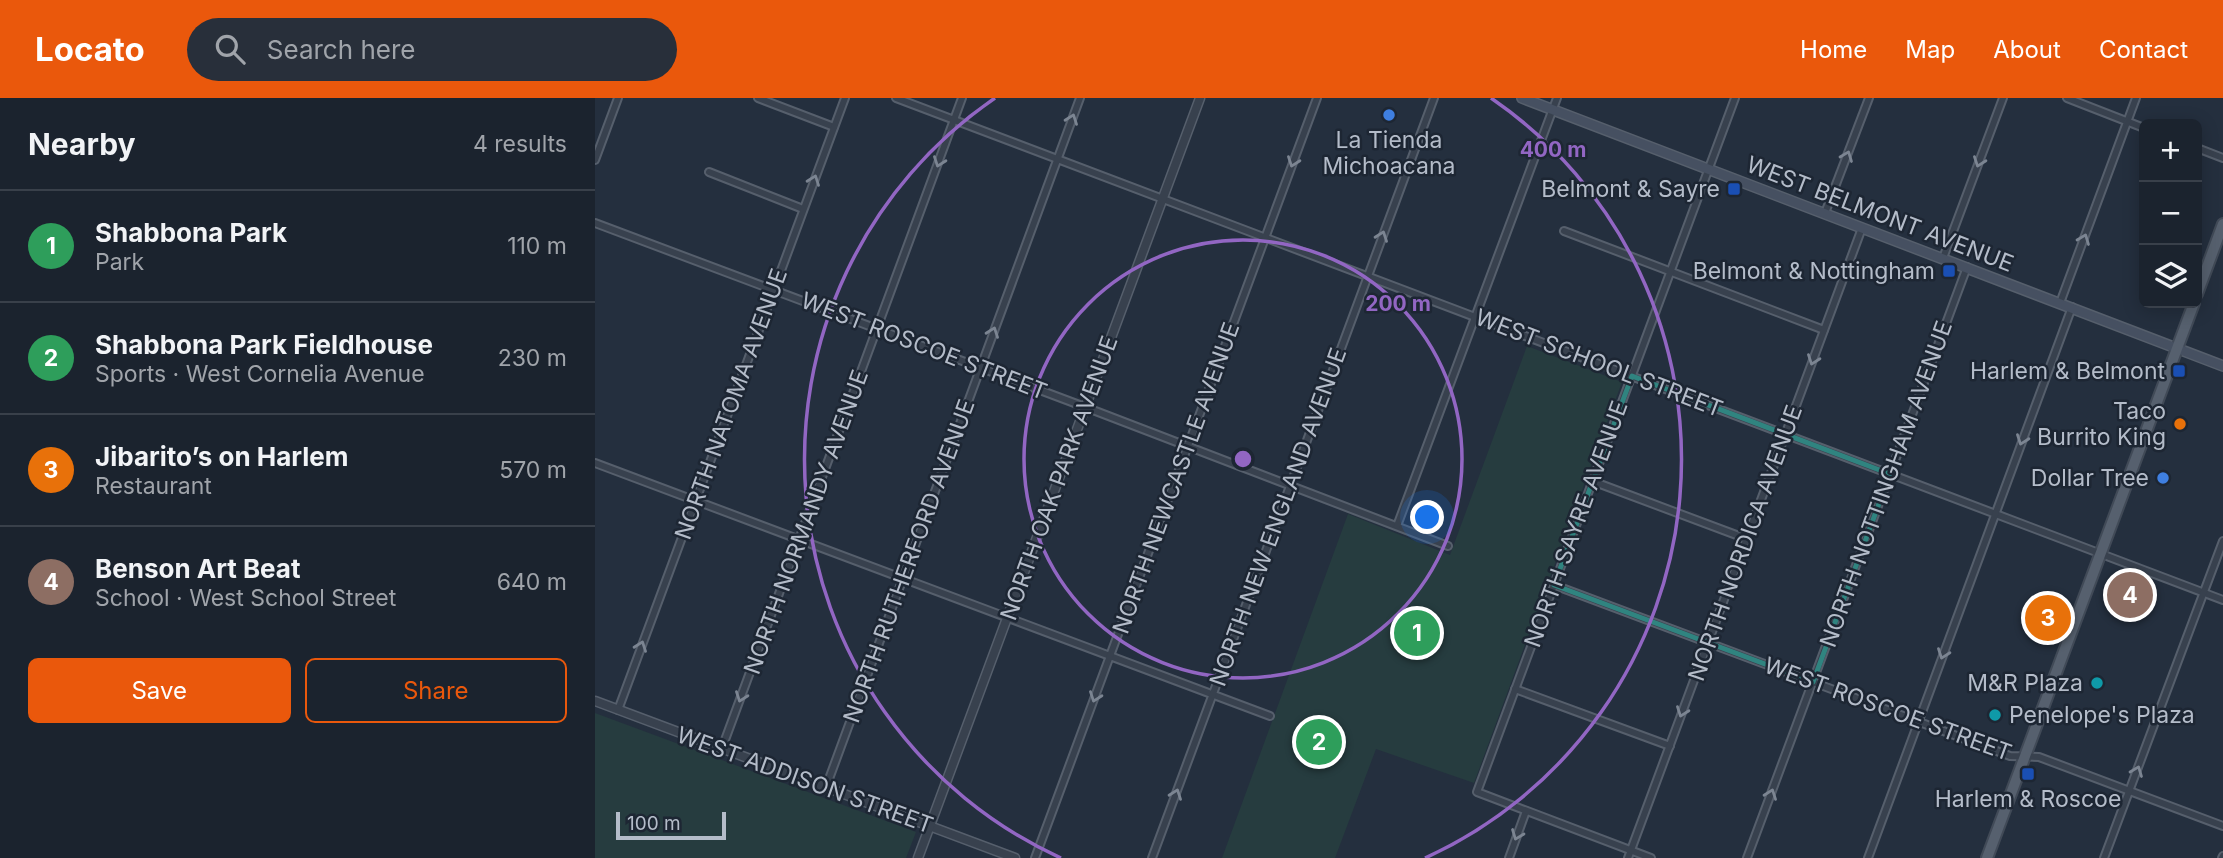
<!DOCTYPE html>
<html lang="en">
<head>
<meta charset="utf-8">
<style>
  :root { --surface:#1b232e; --page:#282f3a; --text:#f1f3f6; --muted:#a0a4aa; --line:#39404a; --accent:#ea580c }
  body { margin:0; font-family:Inter,sans-serif; background:var(--page); color:var(--text) }
  .controls { position:absolute; right:21px; top:21px; display:grid; overflow:hidden; border-radius:10px; box-shadow:0 4px 18px #0003 }
  .controls button { width:63px; height:63px; display:grid; place-items:center; padding:0; border:0; border-bottom:2px solid var(--line); background:var(--surface); color:var(--text); font:35px sans-serif }
  .scale { position:absolute; left:21px; bottom:18px; width:110px; box-sizing:border-box; padding-left:7px; border:4px solid #b4bcc9; border-top:0; font-size:19px; line-height:24px; white-space:nowrap; color:#b4bcc9; -webkit-text-stroke:5px #1d2633; paint-order:stroke }
  .you { position:absolute; left:833px; top:420px; width:24px; height:24px; margin:-18px; border:5px solid #fff; border-radius:50%; background:#1a73e8; box-shadow:0 0 0 10px #1a73e833 }
  .badge { display:grid; place-items:center; width:46px; height:46px; border-radius:50%; background:var(--accent); color:#fff; font-size:23px; font-weight:700 }
  .pin { position:absolute; translate:-50% -50%; border:4px solid #fff; box-shadow:0 2px 7px #0006 }
  .list { margin:0; padding:0; list-style:none }
  h2 { display:flex; justify-content:space-between; align-items:center; height:91px; margin:0; padding:0 28px; font-size:30px }
  h2 small { font-size:23px; font-weight:400; color:var(--muted) }
  .list li { display:grid; grid-template-columns:46px 1fr auto; gap:21px; align-items:center; box-sizing:border-box; height:112px; padding:0 28px; border-top:2px solid var(--line) }
  .list b { display:block; font-size:26px; white-space:nowrap }
  .list p { margin:0; font-size:23px; white-space:nowrap; color:var(--muted) }
  .list em { font-size:23px; font-style:normal; color:var(--muted) }
  .actions { display:flex; gap:14px; padding:21px 28px }
  .actions a { flex:1; padding:16px 0; border:2px solid var(--accent); border-radius:10px; text-align:center; font-size:24px; color:var(--accent) }
  .actions .main { background:var(--accent); color:#fff }
  .icon { flex:none; width:38px; height:38px; fill:none; stroke:currentColor; stroke-width:2; stroke-linecap:round; stroke-linejoin:round }
  .map { position:relative; flex:none; width:1628px; height:760px; overflow:hidden }
  header { display:flex; align-items:center; gap:42px; box-sizing:border-box; height:98px; padding:0 35px; background:var(--accent); color:#fff }
  header strong { font-size:33px }
  nav { display:flex; gap:38px; margin-inline-start:auto; font-size:24px }
  .search { width:490px; height:63px; background:var(--page); display:flex; align-items:center; gap:18px; box-sizing:border-box; padding:0 24px; border-radius:38px; color:var(--muted); font-size:26px }
  main { display:flex }
  aside { flex:1; background:var(--surface) }
  .map>svg:first-child { display:block }
  .green { fill:#263c3f }
  .lines { fill:none; stroke-linecap:round; stroke-linejoin:round }
  .minor-casing { stroke:#565f6c; stroke-width:10 }
  .tertiary-casing { stroke:#565f6c; stroke-width:11 }
  .secondary-casing { stroke:#565f6c; stroke-width:12 }
  .primary-casing { stroke:#414a57; stroke-width:14 }
  .minor { stroke:#38414e; stroke-width:6 }
  .tertiary { stroke:#38414e; stroke-width:8 }
  .secondary { stroke:#465061; stroke-width:9 }
  .primary { stroke:#56606e; stroke-width:10 }
  .oneway { stroke:#7c8592 }
  .marked { fill:none; stroke:#308480; stroke-width:5; stroke-linejoin:round }
  .ring { fill:none; stroke:#9266c3; stroke-width:3.5 }
  .shop-dot { fill:#3f7fe0; stroke:#1d2633; stroke-width:2.5 }
  .transit-dot { fill:#1a4fb4; stroke:#1d2633; stroke-width:2.5 }
  .food-dot { fill:#e8710a; stroke:#1d2633; stroke-width:2.5 }
  .culture-dot { fill:#0f9aa8; stroke:#1d2633; stroke-width:2.5 }
  .labels { text-anchor:middle; dominant-baseline:central; stroke-width:5; stroke-linejoin:round; paint-order:stroke }
  .poi-label { font-size:23px; fill:#b4bcc9; stroke:#1d2633; text-anchor:end }
  .street-label { font-size:23px; fill:#b4bcc9; stroke:#1d2633 }
  .centre { fill:#9266c3; stroke:#1d2633; stroke-width:3.5 }
  .ring-label { font-size:21px; text-anchor:middle; font-weight:bold; fill:#9266c3; stroke:#1d2633; stroke-width:5; stroke-linejoin:round; paint-order:stroke }
</style>
</head>
<body>
<header>
<strong>Locato</strong>
<div class="search"><svg class="icon" aria-label="search" viewBox="0 0 24 24"><circle cx="10" cy="10" r="6"/><path d="M15 15l6 6"/></svg>Search here</div>
<nav><a>Home</a><a>Map</a><a>About</a><a>Contact</a></nav>
</header>
<main>
<aside>
<h2>Nearby<small>4 results</small></h2>
<ul class="list">
<li><span class="badge" style="background:#2e9e5b">1</span><div><b>Shabbona Park</b><p>Park</p></div><em>110 m</em></li>
<li><span class="badge" style="background:#2e9e5b">2</span><div><b>Shabbona Park Fieldhouse</b><p>Sports · West Cornelia Avenue</p></div><em>230 m</em></li>
<li><span class="badge" style="background:#e8710a">3</span><div><b>Jibarito’s on Harlem</b><p>Restaurant</p></div><em>570 m</em></li>
<li><span class="badge" style="background:#8d6e63">4</span><div><b>Benson Art Beat</b><p>School · West School Street</p></div><em>640 m</em></li>
</ul>
<div class="actions"><a class="main">Save</a><a>Share</a></div>
</aside>
<div class="map">
<svg width="1628" height="760" viewBox="0 0 1628 760">
  <rect width="100%" height="100%" fill="#242f3e"/>
  <g class="green">
    <path d="M932,248L1027,284L879,685L781,651L740,760H627L753,416L855,457Z"/>
    <path d="M0,615L321,734L311,760H0Z"/>
  </g>
  <g class="lines">
    <defs>
      <g id="minor">
        <path d="M163,0L239,29"/>
        <path d="M301,0L1628,502"/>
        <path d="M1472,0L1549,30"/>
        <path d="M1602,50L1628,60"/>
        <path d="M0,62L23,0"/>
        <path d="M114,74L208,111"/>
        <path d="M1230,115L1274,0"/>
        <path d="M0,125L490,309L853,448"/>
        <path d="M969,133L1229,232"/>
        <path d="M1348,160L1408,0"/>
        <path d="M1465,205L1541,0"/>
        <path d="M0,365L675,618"/>
        <path d="M997,383L1152,441"/>
        <path d="M802,428L962,0"/>
        <path d="M959,487L1415,658L1444,659L1628,728"/>
        <path d="M920,591L1075,648"/>
        <path d="M23,612L250,0"/>
        <path d="M127,650L367,0"/>
        <path d="M231,689L485,0"/>
        <path d="M440,760L722,0"/>
        <path d="M557,760L839,0"/>
        <path d="M914,760L931,713"/>
        <path d="M1033,760L1267,130"/>
        <path d="M1056,760L882,694L1140,0"/>
        <path d="M1152,760L1372,169"/>
        <path d="M1273,760L1477,209"/>
        <path d="M1509,760L1628,443"/>
        <path d="M1627,760L1628,758"/>
      </g>
      <g id="tertiary">
        <path d="M0,603L420,760"/>
        <path d="M323,760L605,0"/>
      </g>
      <path id="secondary" d="M927,0L1628,268"/>
      <g id="primary">
        <path d="M1602,196L1628,126"/>
        <path d="M1392,760L1599,205"/>
      </g>
    </defs>
    <use href="#minor" class="minor-casing"/>
    <use href="#tertiary" class="tertiary-casing"/>
    <use href="#secondary" class="secondary-casing"/>
    <use href="#primary" class="primary-casing"/>
    <use href="#minor" class="minor"/>
    <use href="#tertiary" class="tertiary"/>
    <use href="#secondary" class="secondary"/>
    <use href="#primary" class="primary"/>
  </g>
  <defs><path id="oneway-chevron" d="M-2-3.5L2.5 0L-2 3.5" fill="none" stroke-width="1.6" stroke-linecap="round" stroke-linejoin="round" transform="scale(1.75)"/></defs>
  <g class="oneway">
    <use href="#oneway-chevron" transform="translate(477 21) rotate(-70)"/>
    <use href="#oneway-chevron" transform="translate(1252 58) rotate(-69)"/>
    <use href="#oneway-chevron" transform="translate(344 64) rotate(110)"/>
    <use href="#oneway-chevron" transform="translate(698 64) rotate(110)"/>
    <use href="#oneway-chevron" transform="translate(1384 64) rotate(110)"/>
    <use href="#oneway-chevron" transform="translate(219 82) rotate(-70)"/>
    <use href="#oneway-chevron" transform="translate(787 138) rotate(-70)"/>
    <use href="#oneway-chevron" transform="translate(1489 141) rotate(-69)"/>
    <use href="#oneway-chevron" transform="translate(398 234) rotate(-70)"/>
    <use href="#oneway-chevron" transform="translate(1218 262) rotate(110)"/>
    <use href="#oneway-chevron" transform="translate(1427 342) rotate(110)"/>
    <use href="#oneway-chevron" transform="translate(46 548) rotate(-70)"/>
    <use href="#oneway-chevron" transform="translate(1348 556) rotate(110)"/>
    <use href="#oneway-chevron" transform="translate(146 599) rotate(110)"/>
    <use href="#oneway-chevron" transform="translate(500 599) rotate(110)"/>
    <use href="#oneway-chevron" transform="translate(1087 614) rotate(110)"/>
    <use href="#oneway-chevron" transform="translate(1542 673) rotate(-69)"/>
    <use href="#oneway-chevron" transform="translate(581 696) rotate(-70)"/>
    <use href="#oneway-chevron" transform="translate(1176 696) rotate(-70)"/>
    <use href="#oneway-chevron" transform="translate(922 737) rotate(111)"/>
  </g>
  <path class="marked" d="M1037,278L1295,376L1218,584L959,487Z"/>
  <g class="ring">
    <circle cx="648" cy="361" r="219"/>
    <path d="M466 760A438 438 0 0 1 400 0M896 0A438 438 0 0 1 830 760"/>
  </g>
  <g class="shop-dot">
    <circle cx="794" cy="17" r="7"/>
    <circle cx="1568" cy="380" r="7"/>
  </g>
  <g class="transit-dot">
    <rect x="1132" y="84" width="14" height="14" rx="3.5"/>
    <rect x="1347" y="166" width="14" height="14" rx="3.5"/>
    <rect x="1577" y="266" width="14" height="14" rx="3.5"/>
    <rect x="1426" y="669" width="14" height="14" rx="3.5"/>
  </g>
  <circle class="food-dot" cx="1585" cy="326" r="7"/>
  <g class="culture-dot">
    <circle cx="1502" cy="585" r="7"/>
    <circle cx="1400" cy="617" r="7"/>
  </g>
  <g class="labels">
    <g class="poi-label">
      <text x="794" y="42" text-anchor="middle">La Tienda<tspan x="794" dy="26">Michoacana</tspan></text>
      <text x="1125" y="91">Belmont &amp; Sayre</text>
      <text x="1340" y="173">Belmont &amp; Nottingham</text>
      <text x="1570" y="273">Harlem &amp; Belmont</text>
      <text x="1571" y="313">Taco<tspan x="1571" dy="26">Burrito King</tspan></text>
      <text x="1554" y="380">Dollar Tree</text>
      <text x="1488" y="585">M&amp;R Plaza</text>
      <text x="1414" y="617" text-anchor="start">Penelope's Plaza</text>
      <text x="1433" y="701" text-anchor="middle">Harlem &amp; Roscoe</text>
    </g>
    <g class="street-label">
      <text transform="translate(1285 116) rotate(21)">WEST BELMONT AVENUE</text>
      <text transform="translate(329 248) rotate(21)">WEST ROSCOE STREET</text>
      <text transform="translate(1004 265) rotate(21)">WEST SCHOOL STREET</text>
      <text transform="translate(136 306) rotate(-70)">NORTH NATOMA AVENUE</text>
      <text transform="translate(464 380) rotate(-70)">NORTH OAK PARK AVENUE</text>
      <text transform="translate(581 380) rotate(-70)">NORTH NEWCASTLE AVENUE</text>
      <text transform="translate(1291 386) rotate(-70)">NORTH NOTTINGHAM AVENUE</text>
      <text transform="translate(683 419) rotate(-70)">NORTH NEW ENGLAND AVENUE</text>
      <text transform="translate(211 424) rotate(-70)">NORTH NORMANDY AVENUE</text>
      <text transform="translate(981 426) rotate(-70)">NORTH SAYRE AVENUE</text>
      <text transform="translate(1150 445) rotate(-70)">NORTH NORDICA AVENUE</text>
      <text transform="translate(314 463) rotate(-70)">NORTH RUTHERFORD AVENUE</text>
      <text transform="translate(1293 611) rotate(20)">WEST ROSCOE STREET</text>
      <text transform="translate(210 682) rotate(20)">WEST ADDISON STREET</text>
    </g>
  </g>
  <circle cx="648" cy="361" r="10" class="centre"/>
  <g class="ring-label">
    <text x="958" y="59">400 m</text>
    <text x="803" y="213">200 m</text>
  </g>
</svg>
<div class="controls">
<button>+</button>
<button>−</button>
<button><svg class="icon" aria-label="layers" viewBox="0 0 24 24"><path d="M12 4l9 5-9 5-9-5zM3 14l9 5 9-5"/></svg></button>
</div>
<div class="scale">100 m</div>
<div class="you"></div>
<div class="pin badge" style="left:822px;top:535px;background:#2e9e5b">1</div>
<div class="pin badge" style="left:724px;top:644px;background:#2e9e5b">2</div>
<div class="pin badge" style="left:1453px;top:520px;background:#e8710a">3</div>
<div class="pin badge" style="left:1535px;top:497px;background:#8d6e63">4</div>
</div>
</main>
</body>
</html>
